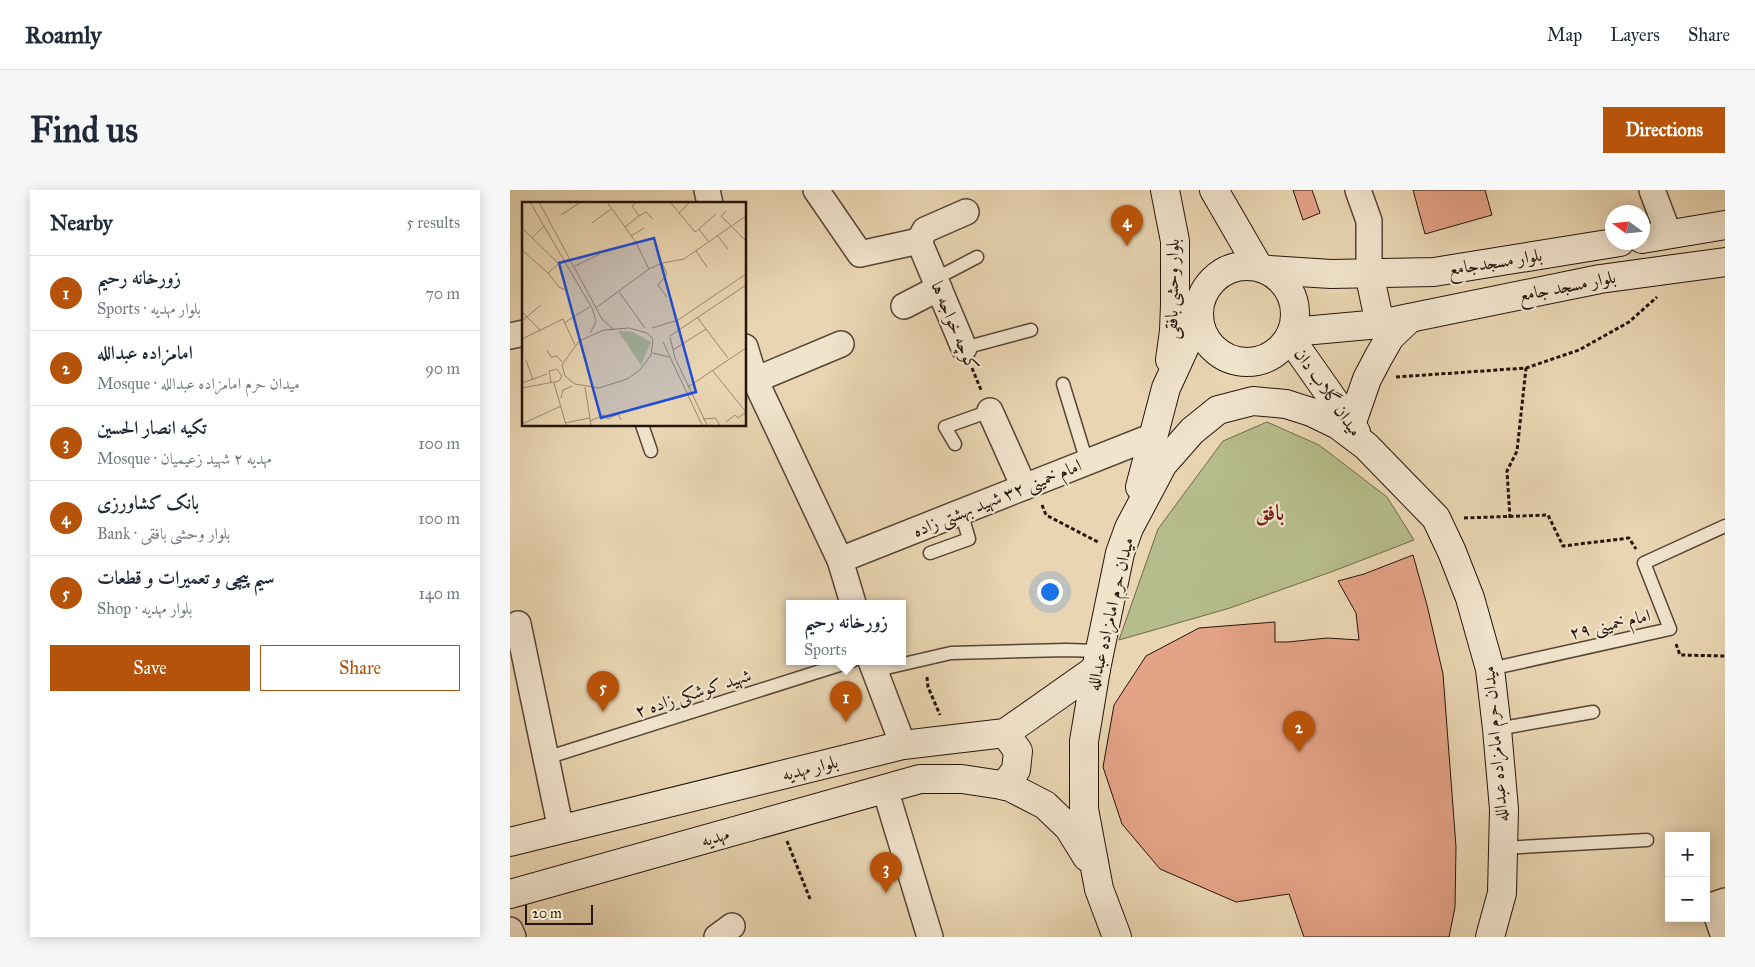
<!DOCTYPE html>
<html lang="en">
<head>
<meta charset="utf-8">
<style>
  :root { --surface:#fff; --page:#f6f6f7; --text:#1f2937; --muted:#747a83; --line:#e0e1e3; --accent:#b45309 }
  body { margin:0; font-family:"IM FELL Great Primer",Amiri,serif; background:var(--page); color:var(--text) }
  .controls { position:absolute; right:15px; bottom:15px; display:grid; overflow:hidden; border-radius:0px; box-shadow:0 2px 12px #0003 }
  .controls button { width:45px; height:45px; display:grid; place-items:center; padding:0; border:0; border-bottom:1px solid var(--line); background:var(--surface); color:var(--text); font:25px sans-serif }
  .compass { position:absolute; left:1095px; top:15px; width:45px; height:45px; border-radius:50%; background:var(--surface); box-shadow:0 2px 12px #0003; rotate:285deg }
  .scale { position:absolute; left:15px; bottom:12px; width:68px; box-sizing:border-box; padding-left:5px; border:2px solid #25150d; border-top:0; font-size:14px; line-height:18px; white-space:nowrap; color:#25150d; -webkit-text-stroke:4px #f1e4cd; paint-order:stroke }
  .you { position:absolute; left:539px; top:401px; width:18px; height:18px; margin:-12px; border:4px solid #fff; border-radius:50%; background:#1a73e8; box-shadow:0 0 0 8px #1a73e833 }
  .badge { display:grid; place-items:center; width:32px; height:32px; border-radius:50%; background:var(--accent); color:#fff; font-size:16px; font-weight:700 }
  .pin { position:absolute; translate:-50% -41px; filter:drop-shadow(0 1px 2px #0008) }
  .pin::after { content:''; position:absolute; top:26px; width:18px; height:15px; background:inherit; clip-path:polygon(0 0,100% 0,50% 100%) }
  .popup { position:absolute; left:276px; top:410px; width:120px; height:65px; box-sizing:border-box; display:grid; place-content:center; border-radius:0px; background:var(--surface); filter:drop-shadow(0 1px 4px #0005); font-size:16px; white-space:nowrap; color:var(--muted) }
  .popup b { font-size:19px; color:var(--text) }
  .popup::after { content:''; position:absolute; left:50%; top:100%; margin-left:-10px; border:10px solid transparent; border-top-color:var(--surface) }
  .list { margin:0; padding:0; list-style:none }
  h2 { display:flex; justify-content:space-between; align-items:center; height:65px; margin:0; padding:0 20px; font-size:21px }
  h2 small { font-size:16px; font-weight:400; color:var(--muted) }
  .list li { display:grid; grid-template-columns:32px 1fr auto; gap:15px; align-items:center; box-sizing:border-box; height:75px; padding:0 20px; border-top:1px solid var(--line) }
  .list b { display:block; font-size:19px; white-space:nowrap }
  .list p { margin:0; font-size:16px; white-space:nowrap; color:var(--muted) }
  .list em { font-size:16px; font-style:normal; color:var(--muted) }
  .actions { display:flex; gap:10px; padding:15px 20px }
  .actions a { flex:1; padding:11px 0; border:1px solid var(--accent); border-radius:0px; text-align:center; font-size:18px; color:var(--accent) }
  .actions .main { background:var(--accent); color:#fff }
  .map { position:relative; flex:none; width:1215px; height:747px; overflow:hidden; border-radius:0px }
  header { display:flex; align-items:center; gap:30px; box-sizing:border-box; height:70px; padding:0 25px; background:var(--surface); border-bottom:1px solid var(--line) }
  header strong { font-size:24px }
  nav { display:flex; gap:28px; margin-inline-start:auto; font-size:18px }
  .intro { display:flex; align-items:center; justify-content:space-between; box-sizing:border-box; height:120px; padding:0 30px }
  h1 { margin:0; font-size:35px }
  .button { padding:12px 22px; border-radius:0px; background:var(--accent); color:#fff; font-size:18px; font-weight:700 }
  main { display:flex; gap:30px; padding:0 30px }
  aside { flex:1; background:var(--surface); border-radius:0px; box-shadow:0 2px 12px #0003 }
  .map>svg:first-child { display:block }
  .green { fill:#b6bd8c; stroke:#6e694c }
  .building { fill:#e4a286; stroke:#25150d }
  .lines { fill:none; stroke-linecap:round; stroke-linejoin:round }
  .service-casing { stroke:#564536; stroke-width:15 }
  .minor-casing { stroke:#564536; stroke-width:28 }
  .secondary-casing { stroke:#25150d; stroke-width:30 }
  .path { stroke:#25150d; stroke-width:3; stroke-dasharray:4 2.5; stroke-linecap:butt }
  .service { stroke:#f1e4cd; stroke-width:12 }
  .minor { stroke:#f1e4cd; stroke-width:25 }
  .secondary { stroke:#f1e4cd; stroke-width:28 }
  .labels { text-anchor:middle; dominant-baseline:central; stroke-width:4.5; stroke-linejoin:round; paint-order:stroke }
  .street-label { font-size:18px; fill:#25150d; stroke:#f1e4cd }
  .district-label { font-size:22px; font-weight:bold; fill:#7a1f14; stroke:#f1e4cd }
  .inset-road { fill:none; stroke:#9b8870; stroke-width:1 }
  .view { fill:#1d4ed8; fill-opacity:0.15; stroke:#1d4ed8; stroke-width:2.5 }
  .inset-edge { fill:none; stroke:#25150d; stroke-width:2.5 }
</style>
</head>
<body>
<header>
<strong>Roamly</strong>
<nav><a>Map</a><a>Layers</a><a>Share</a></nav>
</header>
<div class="intro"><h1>Find us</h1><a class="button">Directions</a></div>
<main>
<aside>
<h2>Nearby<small>5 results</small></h2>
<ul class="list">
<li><span class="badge">1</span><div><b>زورخانه رحیم</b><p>Sports · بلوار مهدیه</p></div><em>70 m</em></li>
<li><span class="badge">2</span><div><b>امامزاده عبدالله</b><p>Mosque · میدان حرم امامزاده عبدالله</p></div><em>90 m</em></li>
<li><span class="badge">3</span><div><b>تکیه انصار الحسین</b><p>Mosque · مهدیه ۲ شهید زعیمیان</p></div><em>100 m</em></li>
<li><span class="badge">4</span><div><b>بانک کشاورزی</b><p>Bank · بلوار وحشی بافقی</p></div><em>100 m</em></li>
<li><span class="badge">5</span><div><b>سیم پیچی و تعمیرات و قطعات</b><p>Shop · بلوار مهدیه</p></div><em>140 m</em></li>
</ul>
<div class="actions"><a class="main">Save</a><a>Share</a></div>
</aside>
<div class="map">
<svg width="1215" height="747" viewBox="0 0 1215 747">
  <rect width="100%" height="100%" fill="#e9d5b2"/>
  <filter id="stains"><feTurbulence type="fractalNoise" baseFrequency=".004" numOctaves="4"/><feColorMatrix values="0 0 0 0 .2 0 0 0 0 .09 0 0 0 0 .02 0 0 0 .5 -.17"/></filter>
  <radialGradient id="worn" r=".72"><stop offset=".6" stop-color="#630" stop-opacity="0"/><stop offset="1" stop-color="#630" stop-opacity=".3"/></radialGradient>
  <path class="green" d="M757,232L809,255L877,307L904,350L821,382L720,418L609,450L648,339L713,251Z"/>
  <g class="building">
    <path d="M783,0H802L810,23L793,30Z"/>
    <path d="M903,0H975L982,25L915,44Z"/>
    <path d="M903,365L917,415L933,484L946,657L945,717L939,747H794L779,704L726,712L650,679L612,634L593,577L604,515L636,466L689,438L765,432V452H778L817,448L849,450L846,423L828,391L854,384Z"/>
  </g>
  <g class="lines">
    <defs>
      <g id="service">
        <path d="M425,89L467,67"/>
        <path d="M454,158L521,140"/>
        <path d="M553,194L577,272"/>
        <path d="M132,235L141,261"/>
        <path d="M445,254L435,237L480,221"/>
        <path d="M420,363L459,349L451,322"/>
        <path d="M980,479L1160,439L1134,373L1215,336"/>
        <path d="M363,481L441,463L556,460L589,461"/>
        <path d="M987,539L1083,522"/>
        <path d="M36,568L342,471"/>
        <path d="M993,658L1137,650"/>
      </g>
      <g id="minor">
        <path d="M197,0L200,14"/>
        <path d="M306,0L350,64L409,51"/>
        <path d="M848,0L859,31V83"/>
        <path d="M1142,0L1159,45"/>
        <path d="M409,51L454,158"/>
        <path d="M409,51L415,40L456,22"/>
        <path d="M394,116L429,98"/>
        <path d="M0,146L14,143"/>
        <path d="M235,157L245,190L330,370L343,413"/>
        <path d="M245,190L331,154"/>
        <path d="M480,221L514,297"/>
        <path d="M330,370L643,246"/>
        <path d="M8,434L51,640"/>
        <path d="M361,471L393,555"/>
        <path d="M375,599L420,747"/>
        <path d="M0,740L3,747"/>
        <path d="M207,747L222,736"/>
        <path d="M1214,747L1203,715L1215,711"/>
      </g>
      <g id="secondary">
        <path d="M655,0L665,51V114L664,141L660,170"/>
        <path d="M704,0L748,76"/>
        <path d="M1132,49L1215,35"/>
        <circle cx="737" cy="124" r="48"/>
        <path d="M758,80L821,84L924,82L1110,52"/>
        <path d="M859,83L870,134"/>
        <path d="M782,142L870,134L1090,89L1215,72"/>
        <path d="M780,148L846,242"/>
        <path d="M841,235L857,189L868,168L880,147L900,128"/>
        <path d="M630,297L656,198L689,126"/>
        <path d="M494,596L506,580L508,561L495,543"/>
        <path d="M0,652L393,555L495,543L586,479"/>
        <path d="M0,704L410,589H452L498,596L535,615L559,638L577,667"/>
        <path d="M607,747L589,699L574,619V551L586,479L610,363L619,338L653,274L682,241L708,220L743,211L776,214L801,222L828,235L856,256L926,328L942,362L960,408L980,479L987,539L994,619L992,703L980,747"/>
      </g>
    </defs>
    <use href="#service" class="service-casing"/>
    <use href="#minor" class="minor-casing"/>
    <use href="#secondary" class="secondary-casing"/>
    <g class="path">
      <path d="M462,178L471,200"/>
      <path d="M886,187L1016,178L1069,160L1119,132L1147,107"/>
      <path d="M532,315L536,325L588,352"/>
      <path d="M954,328L1038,325L1053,356L1119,348L1126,359"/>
      <path d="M1000,328L997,281L1007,261L1016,178"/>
      <path d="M1166,454L1170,465L1215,466"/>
      <path d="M417,487L418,497L430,525"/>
      <path d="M277,651L300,709"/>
    </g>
    <use href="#service" class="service"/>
    <use href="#minor" class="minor"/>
    <use href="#secondary" class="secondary"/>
  </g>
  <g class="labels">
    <g class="street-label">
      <text transform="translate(985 72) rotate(-9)">بلوار مسجدجامع</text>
      <text transform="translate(1057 96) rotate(-11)">بلوار مسجد جامع</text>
      <text transform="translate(662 99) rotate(-89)">بلوار وحشی بافقی</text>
      <text transform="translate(445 136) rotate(67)">کوچه خواجه ها</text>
      <text transform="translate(818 202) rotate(55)">میدان گلاب دان</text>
      <text transform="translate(487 308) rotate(-22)">امام خمینی ۳۲ شهید بهشتی زاده</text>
      <text transform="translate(600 424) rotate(-77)">میدان حرم امامزاده عبدالله</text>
      <text transform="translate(1100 434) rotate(-13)">امام خمینی ۲۹</text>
      <text transform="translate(183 503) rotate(-18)">شهید کوشکی زاده ۲</text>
      <text transform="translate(985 554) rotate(-95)">میدان حرم امامزاده عبدالله</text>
      <text transform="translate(300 578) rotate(-14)">بلوار مهدیه</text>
      <text transform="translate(205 647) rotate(-16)">مهدیه</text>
    </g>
    <g class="district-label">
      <text x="760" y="322">بافق</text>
    </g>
  </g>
  <g transform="translate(12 12)">
    <rect width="224" height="224" fill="#e9d5b2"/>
    <path d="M96,129L111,130L129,140L119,163Z" fill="#b6bd8c"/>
    <path class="inset-road" d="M8,0L71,108L74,120L68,131M17,0L80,117L91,127M85,0L113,39L127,67M148,0L173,30L177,27L186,39M204,9L199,14L224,39M157,11L168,0M39,13L59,0M117,14L124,10L131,17M70,21L89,7M103,25L117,14L110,4L115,0M0,26L37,62M177,27L194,12M195,33L206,47M109,34L122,26M10,36L22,24M0,48L26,71L37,85L46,89M174,49L185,65M140,61L145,72L136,83L145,95M53,64L78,52M26,71L38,61M97,90L123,126M75,105L127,67L140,61L162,57L224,14M0,110L19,129M175,115L206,156M0,119L19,103M42,121L69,104M107,126L125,131L131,137L129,153L118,168L105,177L77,186L53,182L43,174L40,163L57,139L82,128ZM130,126L156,118L224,72M148,134L224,83M148,135L153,156L185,223M0,137L41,117L53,143M141,140L180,223M25,148L29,155L35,154L40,160M151,148L184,127M131,151L147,155M4,158L11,178M190,168L224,210M0,181L25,172M32,181L44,223M63,185L69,223M166,185L224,146M0,186L37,179L40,174L35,167L27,169L29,180M39,196L41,188L50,184M181,217L193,216L198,223M68,219L82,213L86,217L96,212L99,218M204,220L213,213L216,216L224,210M43,221L67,216M0,222L39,204"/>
    <path class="view" d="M132,36L174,190L79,216L37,61Z"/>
    <rect width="224" height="224" class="inset-edge"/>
  </g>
  <rect width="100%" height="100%" filter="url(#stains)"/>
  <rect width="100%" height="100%" fill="url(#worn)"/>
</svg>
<div class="controls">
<button>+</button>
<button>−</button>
</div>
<svg class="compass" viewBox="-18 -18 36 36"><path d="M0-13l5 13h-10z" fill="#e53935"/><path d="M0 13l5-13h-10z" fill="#747a83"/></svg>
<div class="scale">20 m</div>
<div class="you"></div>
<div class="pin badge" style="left:336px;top:532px">1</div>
<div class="popup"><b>زورخانه رحیم</b>Sports</div>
<div class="pin badge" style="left:789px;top:562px">2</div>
<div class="pin badge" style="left:376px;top:703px">3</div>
<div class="pin badge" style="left:617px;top:56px">4</div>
<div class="pin badge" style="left:93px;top:522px">5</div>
</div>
</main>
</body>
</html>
